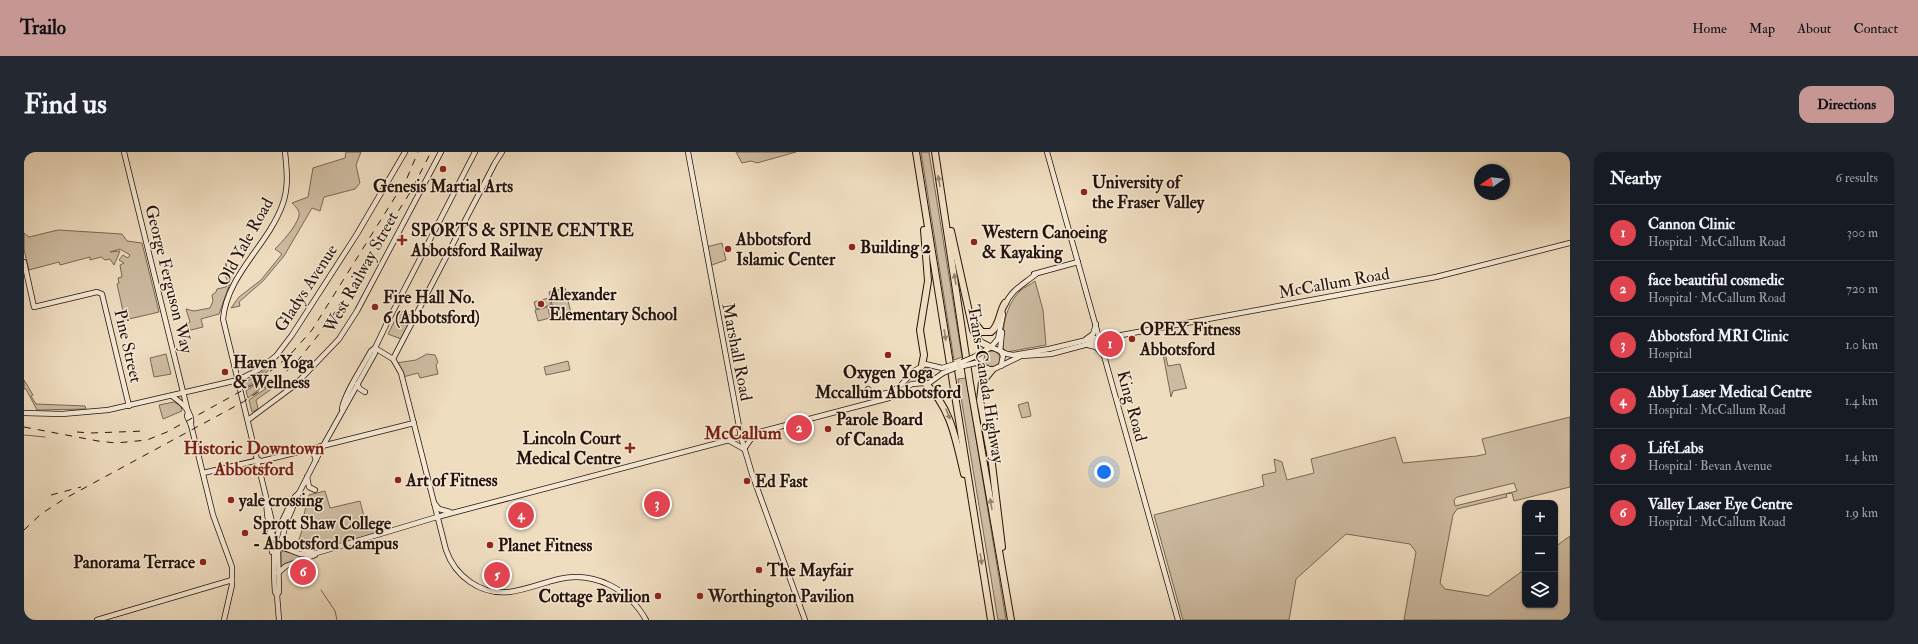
<!DOCTYPE html>
<html lang="en">
<head>
<meta charset="utf-8">
<style>
  :root { --surface:#171b24; --page:#242831; --text:#f1f3f6; --muted:#9ea1a6; --line:#363941; --accent:#c59692 }
  body { margin:0; font-family:"IM FELL Double Pica",serif; background:var(--page); color:var(--text) }
  .controls { position:absolute; right:12px; bottom:12px; display:grid; overflow:hidden; border-radius:8px; box-shadow:0 1px 3px #0004 }
  .controls button { width:36px; height:36px; display:grid; place-items:center; padding:0; border:0; border-bottom:1px solid var(--line); background:var(--surface); color:var(--text); font:20px sans-serif }
  .compass { position:absolute; left:1450px; top:12px; width:36px; height:36px; border-radius:50%; background:var(--surface); box-shadow:0 1px 3px #0004; rotate:256deg }
  .you { position:absolute; left:1080px; top:320px; width:14px; height:14px; margin:-10px; border:3px solid #fff; border-radius:50%; background:#1a73e8; box-shadow:0 0 0 6px #1a73e833 }
  .badge { display:grid; place-items:center; width:26px; height:26px; border-radius:50%; background:var(--accent); color:#fff; font-size:13px; font-weight:700 }
  .pin { position:absolute; translate:-50% -50%; border:2px solid #fff; box-shadow:0 1px 4px #0006 }
  .list { margin:0; padding:0; list-style:none }
  h2 { display:flex; justify-content:space-between; align-items:center; height:52px; margin:0; padding:0 16px; font-size:17px }
  h2 small { font-size:13px; font-weight:400; color:var(--muted) }
  .list li { display:grid; grid-template-columns:26px 1fr auto; gap:12px; align-items:center; box-sizing:border-box; height:56px; padding:0 16px; border-top:1px solid var(--line) }
  .list b { display:block; font-size:15px; white-space:nowrap }
  .list p { margin:0; font-size:13px; white-space:nowrap; color:var(--muted) }
  .list em { font-size:13px; font-style:normal; color:var(--muted) }
  .icon { flex:none; width:22px; height:22px; fill:none; stroke:currentColor; stroke-width:2; stroke-linecap:round; stroke-linejoin:round }
  .map { position:relative; flex:none; width:1546px; height:468px; overflow:hidden; border-radius:12px }
  header { display:flex; align-items:center; gap:24px; box-sizing:border-box; height:56px; padding:0 20px; background:var(--accent); color:#111 }
  header strong { font-size:19px }
  nav { display:flex; gap:22px; margin-inline-start:auto; font-size:14px }
  .intro { display:flex; align-items:center; justify-content:space-between; box-sizing:border-box; height:96px; padding:0 24px }
  h1 { margin:0; font-size:28px }
  .button { padding:10px 18px; border-radius:12px; background:var(--accent); color:#111; font-size:14px; font-weight:700 }
  main { display:flex; gap:24px; padding:0 24px }
  aside { flex:1; background:var(--surface); border-radius:12px; box-shadow:0 1px 3px #0004 }
  .map>svg:first-child { display:block }
  .green { fill:#cdbba1; stroke:#796756; fill-rule:evenodd }
  .lines { fill:none; stroke-linecap:round; stroke-linejoin:round }
  .stream { stroke:#756352; stroke-width:1 }
  .secondary-casing { stroke:#25130b; stroke-width:6 }
  .highway-casing { stroke:#25130b; stroke-width:8 }
  .secondary { stroke:#f5e9d6; stroke-width:4.5 }
  .highway { stroke:#efddc0; stroke-width:6 }
  .rail { stroke:#25130b; stroke-width:1; stroke-dasharray:7 7; stroke-linecap:butt }
  .secondary-bridge-casing { stroke:#25130b; stroke-width:6; stroke-linecap:butt }
  .secondary-bridge { stroke:#f5e9d6; stroke-width:4.5 }
  .oneway { fill:#94826f }
  .poi-dot { fill:#8f2418; stroke:#f5e9d6; stroke-width:1.5 }
  .labels { text-anchor:middle; dominant-baseline:central; stroke-width:3; stroke-linejoin:round; paint-order:stroke }
  .poi-label { font-size:17px; font-weight:bold; fill:#25130b; stroke:#f5e9d6; text-anchor:start }
  .street-label { font-size:17px; fill:#25130b; stroke:#f5e9d6 }
  .neighbourhood-label { font-size:18px; font-weight:bold; fill:#7a1f14; stroke:#f5e9d6 }
</style>
</head>
<body>
<header>
<strong>Trailo</strong>
<nav><a>Home</a><a>Map</a><a>About</a><a>Contact</a></nav>
</header>
<div class="intro"><h1>Find us</h1><a class="button">Directions</a></div>
<main>
<div class="map">
<svg width="1546" height="468" viewBox="0 0 1546 468">
  <rect width="100%" height="100%" fill="#efddc0"/>
  <filter id="stains"><feTurbulence type="fractalNoise" baseFrequency=".005" numOctaves="4"/><feColorMatrix values="0 0 0 0 .2 0 0 0 0 .09 0 0 0 0 .02 0 0 0 .5 -.17"/></filter>
  <radialGradient id="worn" r=".72"><stop offset=".6" stop-color="#630" stop-opacity="0"/><stop offset="1" stop-color="#630" stop-opacity=".3"/></radialGradient>
  <g class="green">
    <path d="M322,0H337L332,13L336,31L331,37L300,45L296,59L288,56L260,104L239,129L215,150L216,154L207,156L215,145L237,128L258,102L251,97C258,90 272,75 275,64C276,58 271,54 268,51L284,45L289,16L321,6Z"/>
    <path d="M712,0H772L733,11L727,9L718,11Z"/>
    <path d="M897,0H905L938,205L930,208Z"/>
    <path d="M34,78L98,82L103,89L118,91L135,160L101,168L93,132L95,131L94,126L98,125L96,113L100,111L95,108L99,103L104,106L106,103L96,97L86,100L96,99L90,113L86,107L81,108L77,105L66,108V105L36,113L35,110L5,118L0,98V81L5,85Z"/>
    <path d="M698,91L702,108L685,114L682,95Z"/>
    <path d="M202,111L204,122L208,125L195,162L177,167L179,175L167,178L163,176V172L166,170L162,157L170,159L186,156L189,149L188,143L192,140L193,137L202,135L204,130L201,123Z"/>
    <path d="M1011,129L1019,158L1022,193L983,200L979,196C978,177 981,154 996,139C1000,135 1007,133 1011,129Z"/>
    <path d="M541,136L547,161L531,165L525,140Z"/>
    <path d="M525,146L527,153L512,157L510,150Z"/>
    <path d="M524,155L526,166L514,169L511,158Z"/>
    <path d="M376,158L389,165L377,187L364,182Z"/>
    <circle cx="968" cy="207" r="8"/>
    <path d="M1141,201L1144,214L1156,212L1162,235L1163,236L1149,239L1147,245L1139,202Z"/>
    <path d="M142,202L147,222L130,225L126,206Z"/>
    <path d="M403,202L411,203L414,210L412,213L414,222L396,226L394,221L379,225L372,211L392,208Z"/>
    <path d="M544,209L546,218L522,223L520,215Z"/>
    <path d="M251,210L242,221L221,236L220,231L237,221Z"/>
    <circle cx="903" cy="222" r="6"/>
    <path d="M942,226L982,468H974L934,227Z"/>
    <path d="M239,227L242,232L224,246L222,239Z"/>
    <path d="M0,228L9,243L7,244L12,252L61,254L62,257L13,258L2,237H0Z"/>
    <path d="M250,231H256L232,248L234,257L228,260L225,248Z"/>
    <path d="M150,250L157,254L158,259L139,267L135,253Z"/>
    <path d="M1004,250L1007,264L998,266L994,253Z"/>
    <path d="M1546,265V335L1490,349L1488,341L1482,342L1483,345L1433,357L1429,363L1416,431L1421,437L1464,444L1501,417V453H1531V395L1546,384V468H1380L1392,400L1386,392L1322,382L1272,427L1265,468H1159L1130,363L1240,334L1238,323L1252,320L1250,307L1258,310L1263,328L1290,321L1287,307L1371,285L1379,311L1453,304L1462,302L1458,287ZM1490,331L1493,339L1431,354L1430,348L1433,345Z"/>
    <path d="M301,339L306,356L336,349L342,372H346L347,374L361,371L360,378C335,385 298,402 273,394L279,375L277,374L285,343Z"/>
    <path d="M259,399L284,405L260,412L257,415V401Z"/>
  </g>
  <g class="lines">
    <g class="stream">
      <path d="M0,283L21,285"/>
      <path d="M297,438L311,459L313,468"/>
    </g>
    <defs>
      <g id="secondary">
        <path d="M100,0L164,260L163,264L167,273L189,363L208,415V433L200,468"/>
        <path d="M664,0L717,285L728,322L781,468"/>
        <path d="M1023,0L1154,468"/>
        <path d="M0,110L10,155L73,140L78,142L105,254"/>
        <path d="M1010,122L1054,110"/>
        <path d="M981,153C987,138 1000,132 1012,122"/>
        <path d="M1062,187L1069,182L1072,172"/>
        <path d="M1064,193L1072,195L1080,204"/>
        <path d="M967,195L974,187L979,162"/>
        <path d="M351,196L369,207L377,221L422,398C431,424 456,443 485,440C502,438 518,431 535,427C570,419 605,437 622,468"/>
        <path d="M976,199L978,180"/>
        <path d="M950,205L967,195L983,202L989,203L1025,197L1071,186L1076,187L1412,125L1546,91"/>
        <path d="M369,207L471,11L478,0"/>
        <path d="M951,211L968,218L997,204L1027,202L1072,190L1076,187"/>
        <path d="M977,214L979,204L977,199"/>
        <path d="M918,216L901,212L896,216L895,225L900,231H905L919,221"/>
        <path d="M333,232L336,237L341,240"/>
        <path d="M844,237L850,243L864,241"/>
        <path d="M148,244C158,251 169,260 167,273"/>
        <path d="M857,247L876,234L890,219L897,215"/>
        <path d="M318,257C320,242 339,214 347,199L351,196"/>
        <path d="M0,261L38,262L84,258L214,228L234,218L252,204L268,183L333,82L381,0"/>
        <path d="M224,268L271,233L315,187L333,159L417,0"/>
        <path d="M704,288L720,297"/>
        <path d="M283,297L289,300L292,308"/>
        <path d="M720,297L731,281"/>
        <path d="M233,309H238L390,271"/>
        <path d="M179,321L235,308"/>
        <path d="M283,325L285,335L291,338"/>
        <path d="M243,350C241,363 247,383 255,394L276,402L286,403L413,365L865,246L888,232L900,231"/>
        <path d="M410,351L415,357L426,360"/>
        <path d="M250,378L199,167C203,123 243,94 258,54C265,36 263,19 261,0"/>
        <path d="M246,379L248,400"/>
        <path d="M254,388L260,393L288,400"/>
        <path d="M254,421L262,414L291,403"/>
        <path d="M253,443L255,440L254,400L263,369L275,341L299,294L351,201V196L363,171L451,0"/>
        <path d="M73,468L208,428"/>
        <path d="M255,468L253,443L251,440C249,410 248,387 263,359C266,352 269,345 275,341"/>
      </g>
      <g id="highway">
        <path d="M892,0L967,468"/>
        <path d="M911,0L946,231L987,468"/>
        <path d="M927,79L949,178L956,190L966,195"/>
        <path d="M950,170L958,180H967C976,173 975,160 981,151"/>
        <path d="M898,213L900,203L896,178L904,129L900,78"/>
        <path d="M968,218L958,230L956,248L968,312L978,395"/>
        <path d="M901,231C927,255 932,289 940,322"/>
      </g>
    </defs>
    <use href="#secondary" class="secondary-casing"/>
    <use href="#highway" class="highway-casing"/>
    <use href="#secondary" class="secondary"/>
    <use href="#highway" class="highway"/>
    <g class="rail">
      <path d="M0,275L74,289L92,291L123,288L143,280L230,232L264,205L288,178L383,26L394,0"/>
      <path d="M53,280L67,281L121,279"/>
      <path d="M27,343L57,335"/>
      <path d="M0,378L17,362L40,347L219,250L249,230L271,212L304,171L387,39L407,0"/>
    </g>
    <defs>
      <g id="secondary-bridge">
        <path d="M938,210L950,205"/>
        <path d="M939,214L951,211"/>
        <path d="M918,216L931,212"/>
        <path d="M919,221L931,216"/>
      </g>
    </defs>
    <use href="#secondary-bridge" class="secondary-bridge-casing"/>
    <use href="#secondary-bridge" class="secondary-bridge"/>
  </g>
  <defs><path id="oneway-solid" d="M-6-.8H1V-3.2L6.5 0L1 3.2V.8H-6Z"/></defs>
  <g class="oneway">
    <use href="#oneway-solid" transform="translate(915 29) rotate(-100)"/>
    <use href="#oneway-solid" transform="translate(931 127) rotate(-99)"/>
    <use href="#oneway-solid" transform="translate(921 183) rotate(81)"/>
    <use href="#oneway-solid" transform="translate(924 262) rotate(68)"/>
    <use href="#oneway-solid" transform="translate(967 352) rotate(-100)"/>
    <use href="#oneway-solid" transform="translate(957 407) rotate(81)"/>
  </g>
  <g class="poi-dot">
    <circle cx="419" cy="17" r="4"/>
    <circle cx="1060" cy="40" r="4"/>
    <path d="M376 82h4v4h4v4h-4v4h-4v-4h-4v-4h4z"/>
    <circle cx="950" cy="90" r="4"/>
    <circle cx="828" cy="95" r="4"/>
    <circle cx="704" cy="97" r="4"/>
    <circle cx="517" cy="152" r="4"/>
    <circle cx="351" cy="155" r="4"/>
    <circle cx="1108" cy="187" r="4"/>
    <circle cx="864" cy="203" r="4"/>
    <circle cx="201" cy="220" r="4"/>
    <circle cx="804" cy="277" r="4"/>
    <path d="M604 290h4v4h4v4h-4v4h-4v-4h-4v-4h4z"/>
    <circle cx="374" cy="328" r="4"/>
    <circle cx="723" cy="329" r="4"/>
    <circle cx="207" cy="348" r="4"/>
    <circle cx="221" cy="381" r="4"/>
    <circle cx="466" cy="393" r="4"/>
    <circle cx="179" cy="410" r="4"/>
    <circle cx="735" cy="418" r="4"/>
    <circle cx="634" cy="444" r="4"/>
    <circle cx="676" cy="444" r="4"/>
  </g>
  <g class="labels">
    <g class="poi-label">
      <text x="1068" y="30">University of<tspan x="1068" dy="20">the Fraser Valley</tspan></text>
      <text x="419" y="34" text-anchor="middle">Genesis Martial Arts</text>
      <text x="387" y="78">SPORTS &amp; SPINE CENTRE<tspan x="387" dy="20">Abbotsford Railway</tspan></text>
      <text x="958" y="80">Western Canoeing<tspan x="958" dy="20">&amp; Kayaking</tspan></text>
      <text x="712" y="87">Abbotsford<tspan x="712" dy="20">Islamic Center</tspan></text>
      <text x="836" y="95">Building 2</text>
      <text x="525" y="142">Alexander<tspan x="525" dy="20">Elementary School</tspan></text>
      <text x="359" y="145">Fire Hall No.<tspan x="359" dy="20">6 (Abbotsford)</tspan></text>
      <text x="1116" y="177">OPEX Fitness<tspan x="1116" dy="20">Abbotsford</tspan></text>
      <text x="209" y="210">Haven Yoga<tspan x="209" dy="20">&amp; Wellness</tspan></text>
      <text x="864" y="220" text-anchor="middle">Oxygen Yoga<tspan x="864" dy="20">Mccallum Abbotsford</tspan></text>
      <text x="812" y="267">Parole Board<tspan x="812" dy="20">of Canada</tspan></text>
      <text x="597" y="286" text-anchor="end">Lincoln Court<tspan x="597" dy="20">Medical Centre</tspan></text>
      <text x="382" y="328">Art of Fitness</text>
      <text x="731" y="329">Ed Fast</text>
      <text x="215" y="348">yale crossing</text>
      <text x="229" y="371">Sprott Shaw College<tspan x="229" dy="20">- Abbotsford Campus</tspan></text>
      <text x="474" y="393">Planet Fitness</text>
      <text x="171" y="410" text-anchor="end">Panorama Terrace</text>
      <text x="743" y="418">The Mayfair</text>
      <text x="626" y="444" text-anchor="end">Cottage Pavilion</text>
      <text x="684" y="444">Worthington Pavilion</text>
    </g>
    <g class="street-label">
      <text transform="translate(221 90) rotate(-61)">Old Yale Road</text>
      <text transform="translate(337 120) rotate(-61)">West Railway Street</text>
      <text transform="translate(145 127) rotate(76)">George Ferguson Way</text>
      <text transform="translate(1310 131) rotate(-10)">McCallum Road</text>
      <text transform="translate(282 136) rotate(-57)">Gladys Avenue</text>
      <text transform="translate(104 194) rotate(77)">Pine Street</text>
      <text transform="translate(713 200) rotate(79)">Marshall Road</text>
      <text transform="translate(962 232) rotate(81)">Trans-Canada Highway</text>
      <text transform="translate(1108 254) rotate(75)">King Road</text>
    </g>
    <g class="neighbourhood-label">
      <text x="719" y="281">McCallum</text>
      <text x="230" y="296">Historic Downtown<tspan x="230" dy="21">Abbotsford</tspan></text>
    </g>
  </g>
  <rect width="100%" height="100%" filter="url(#stains)"/>
  <rect width="100%" height="100%" fill="url(#worn)"/>
</svg>
<div class="controls">
<button>+</button>
<button>−</button>
<button><svg class="icon" aria-label="layers" viewBox="0 0 24 24"><path d="M12 4l9 5-9 5-9-5zM3 14l9 5 9-5"/></svg></button>
</div>
<svg class="compass" viewBox="-18 -18 36 36"><path d="M0-13l5 13h-10z" fill="#e53935"/><path d="M0 13l5-13h-10z" fill="#9ea1a6"/></svg>
<div class="you"></div>
<div class="pin badge" style="left:1086px;top:192px;background:#e0444e">1</div>
<div class="pin badge" style="left:775px;top:276px;background:#e0444e">2</div>
<div class="pin badge" style="left:633px;top:352px;background:#e0444e">3</div>
<div class="pin badge" style="left:497px;top:363px;background:#e0444e">4</div>
<div class="pin badge" style="left:473px;top:423px;background:#e0444e">5</div>
<div class="pin badge" style="left:279px;top:420px;background:#e0444e">6</div>
</div>
<aside>
<h2>Nearby<small>6 results</small></h2>
<ul class="list">
<li><span class="badge" style="background:#e0444e">1</span><div><b>Cannon Clinic</b><p>Hospital · McCallum Road</p></div><em>300 m</em></li>
<li><span class="badge" style="background:#e0444e">2</span><div><b>face beautiful cosmedic</b><p>Hospital · McCallum Road</p></div><em>720 m</em></li>
<li><span class="badge" style="background:#e0444e">3</span><div><b>Abbotsford MRI Clinic</b><p>Hospital</p></div><em>1.0 km</em></li>
<li><span class="badge" style="background:#e0444e">4</span><div><b>Abby Laser Medical Centre</b><p>Hospital · McCallum Road</p></div><em>1.4 km</em></li>
<li><span class="badge" style="background:#e0444e">5</span><div><b>LifeLabs</b><p>Hospital · Bevan Avenue</p></div><em>1.4 km</em></li>
<li><span class="badge" style="background:#e0444e">6</span><div><b>Valley Laser Eye Centre</b><p>Hospital · McCallum Road</p></div><em>1.9 km</em></li>
</ul>
</aside>
</main>
</body>
</html>
